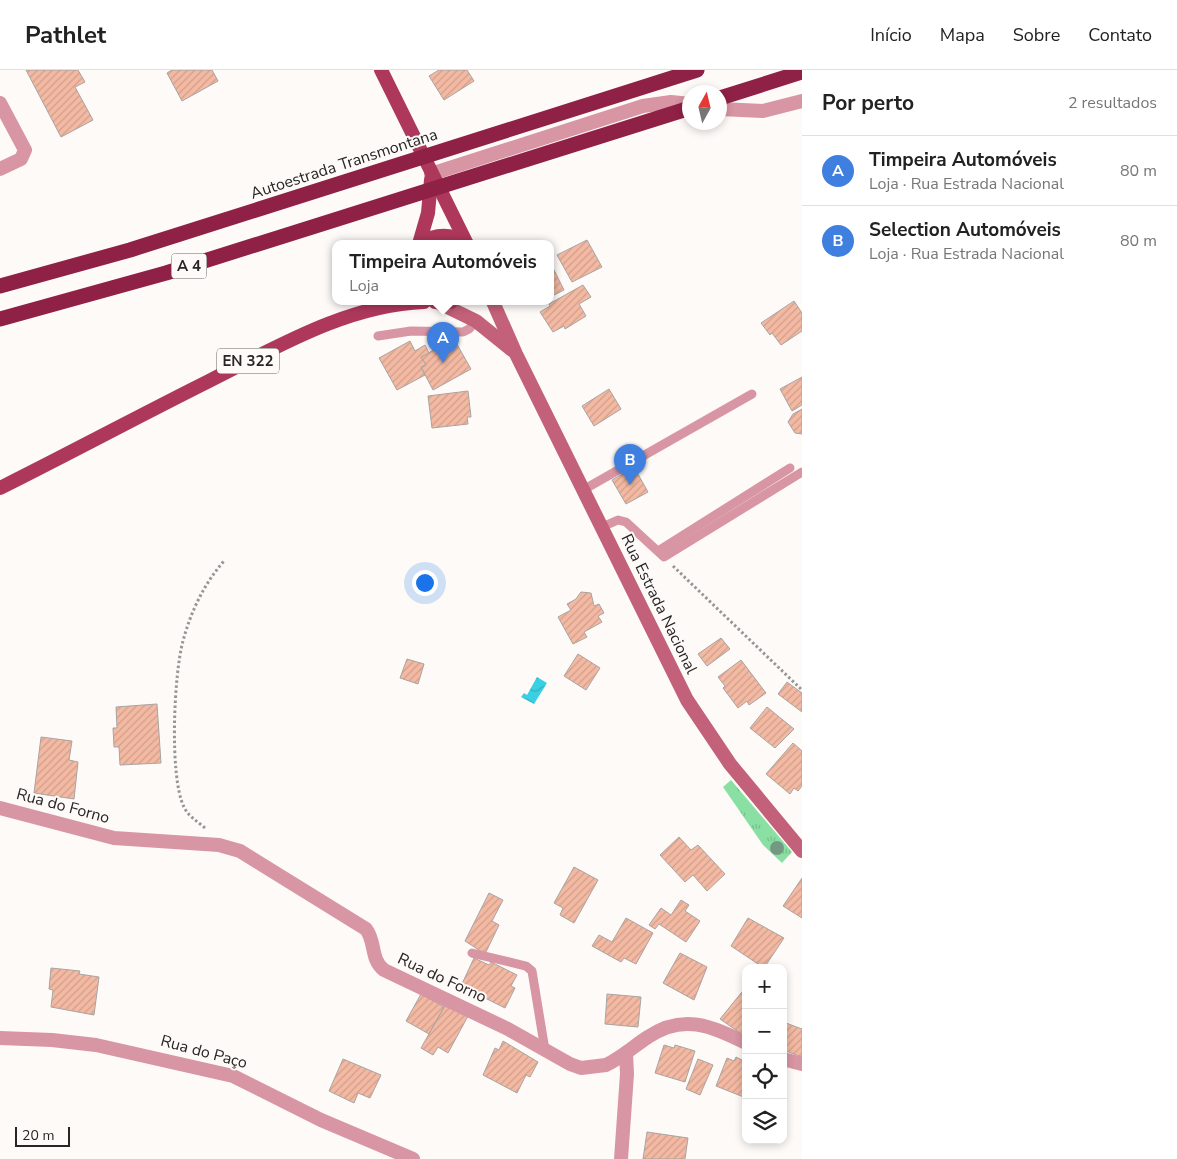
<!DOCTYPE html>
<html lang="pt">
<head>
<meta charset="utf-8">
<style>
  :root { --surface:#fff; --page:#f2f2f2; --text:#222; --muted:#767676; --line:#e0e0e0; --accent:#25883c }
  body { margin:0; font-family:"Nunito Sans",sans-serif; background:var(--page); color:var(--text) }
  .controls { position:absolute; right:15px; bottom:15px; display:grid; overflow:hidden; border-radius:10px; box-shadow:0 2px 8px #0003 }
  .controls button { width:45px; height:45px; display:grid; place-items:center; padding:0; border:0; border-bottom:1px solid var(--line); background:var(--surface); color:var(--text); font:25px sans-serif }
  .compass { position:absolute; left:682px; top:15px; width:45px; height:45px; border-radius:50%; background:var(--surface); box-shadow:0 2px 8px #0003; rotate:8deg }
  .scale { position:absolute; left:15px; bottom:12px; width:55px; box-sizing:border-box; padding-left:5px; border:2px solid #272625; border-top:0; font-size:14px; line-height:18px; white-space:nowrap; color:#272625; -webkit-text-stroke:4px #fdfaf8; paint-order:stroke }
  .you { position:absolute; left:424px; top:512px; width:18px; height:18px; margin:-12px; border:4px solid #fff; border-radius:50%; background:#1a73e8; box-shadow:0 0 0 8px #1a73e833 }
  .badge { display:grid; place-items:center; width:32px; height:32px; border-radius:50%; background:var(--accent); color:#fff; font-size:16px; font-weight:700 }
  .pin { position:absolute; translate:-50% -41px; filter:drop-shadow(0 1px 2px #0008) }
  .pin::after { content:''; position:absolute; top:26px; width:18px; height:15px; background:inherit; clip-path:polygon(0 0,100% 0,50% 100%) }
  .popup { position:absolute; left:332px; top:170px; width:222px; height:65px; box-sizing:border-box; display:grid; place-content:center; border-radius:10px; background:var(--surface); filter:drop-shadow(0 1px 4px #0005); font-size:16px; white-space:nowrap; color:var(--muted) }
  .popup b { font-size:19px; color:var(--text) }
  .popup::after { content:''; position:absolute; left:50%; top:100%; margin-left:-10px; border:10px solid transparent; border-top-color:var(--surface) }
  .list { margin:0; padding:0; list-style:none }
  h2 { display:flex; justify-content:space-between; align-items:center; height:65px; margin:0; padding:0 20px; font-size:21px }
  h2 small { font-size:16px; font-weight:400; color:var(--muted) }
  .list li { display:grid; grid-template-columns:32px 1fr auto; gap:15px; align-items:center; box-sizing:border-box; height:70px; padding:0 20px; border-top:1px solid var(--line) }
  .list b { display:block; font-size:19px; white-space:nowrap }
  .list p { margin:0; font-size:16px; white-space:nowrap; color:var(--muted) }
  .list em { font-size:16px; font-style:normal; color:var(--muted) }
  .icon { flex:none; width:28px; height:28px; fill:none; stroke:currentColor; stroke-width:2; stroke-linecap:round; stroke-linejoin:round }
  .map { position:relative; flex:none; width:802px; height:1089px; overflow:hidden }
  header { display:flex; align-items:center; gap:30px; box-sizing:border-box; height:70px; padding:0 25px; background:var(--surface); border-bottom:1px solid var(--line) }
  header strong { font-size:24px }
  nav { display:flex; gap:28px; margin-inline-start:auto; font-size:18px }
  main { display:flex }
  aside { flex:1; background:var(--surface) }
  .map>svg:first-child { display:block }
  .park { fill:url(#park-tufts) }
  .water { fill:url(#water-waves) }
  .building { fill:url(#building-hatch); stroke:#a8a4a3 }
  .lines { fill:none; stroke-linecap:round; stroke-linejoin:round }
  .path { stroke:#989695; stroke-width:3; stroke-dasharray:2.5 2.5; stroke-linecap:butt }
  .service { stroke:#d895a3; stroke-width:9 }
  .minor { stroke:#d895a3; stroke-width:14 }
  .secondary { stroke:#c26179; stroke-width:14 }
  .primary { stroke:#ae385b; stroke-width:14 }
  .motorway { stroke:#8f2146; stroke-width:15 }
  .tree { fill:#749983 }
  .labels { text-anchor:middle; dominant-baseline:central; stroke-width:4; stroke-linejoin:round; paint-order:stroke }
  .shield { fill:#fdfaf8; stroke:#676664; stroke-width:1 }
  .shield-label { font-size:15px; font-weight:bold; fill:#272625 }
  .street-label { font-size:16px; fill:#272625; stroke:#fdfaf8 }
</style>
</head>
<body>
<header>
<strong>Pathlet</strong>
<nav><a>Início</a><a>Mapa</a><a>Sobre</a><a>Contato</a></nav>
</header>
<main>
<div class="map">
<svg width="802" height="1089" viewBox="0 0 802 1089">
  <defs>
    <pattern id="park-tufts" width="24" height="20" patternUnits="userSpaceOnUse" patternTransform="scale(1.25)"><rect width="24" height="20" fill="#8ae0a2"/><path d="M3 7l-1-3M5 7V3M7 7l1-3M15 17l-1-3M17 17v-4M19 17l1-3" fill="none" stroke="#77c08b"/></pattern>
    <pattern id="water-waves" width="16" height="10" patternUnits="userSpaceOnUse" patternTransform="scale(1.25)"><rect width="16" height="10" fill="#39d0e3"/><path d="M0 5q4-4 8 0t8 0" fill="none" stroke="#32b2c3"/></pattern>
    <pattern id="building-hatch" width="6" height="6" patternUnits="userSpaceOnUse" patternTransform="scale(1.25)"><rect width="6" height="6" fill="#f3b9a2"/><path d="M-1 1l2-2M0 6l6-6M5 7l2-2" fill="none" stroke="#d09f8b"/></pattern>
  </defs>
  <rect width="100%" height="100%" fill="#fdfaf8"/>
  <path class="park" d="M731,710L792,782L782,793L763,775L723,717Z"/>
  <path class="water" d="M537,607L547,613L534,634L521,627L524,623L527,625Z"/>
  <g class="building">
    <path d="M26,0H78L85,12L75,17L93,50L61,67Z"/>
    <path d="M172,0H212L218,11L182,31L167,3Z"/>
    <path d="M439,0H467L474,11L444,30L429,6Z"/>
    <path d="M587,170L602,197L572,212L557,185Z"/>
    <path d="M551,194L564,220L550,227V195Z"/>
    <path d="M583,215L591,227L579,234L586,246L565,259L564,256L553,262L540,242L550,236L549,234Z"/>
    <path d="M794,231L802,243V261L781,275L772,263L770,265L761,253Z"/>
    <path d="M454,269L471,299L433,320L421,297L426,295L421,287Z"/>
    <path d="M410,271L415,281L425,275L429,283L421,287L426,295L421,297L425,305L397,320L379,288Z"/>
    <path d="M802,307V335L792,341L780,319Z"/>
    <path d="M609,319L621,339L594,356L582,336Z"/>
    <path d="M468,321L471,347H467L468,354L432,358L428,326Z"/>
    <path d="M802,339V364L795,363L788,352L793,344Z"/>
    <path d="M634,397L648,422L626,434L612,410Z"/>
    <path d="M581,522L591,523L594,536L599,534L604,543L598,546L602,552L584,562L587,567L573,574L558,547L571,540L567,534L576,529Z"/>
    <path d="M721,568L730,579L707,596L698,584Z"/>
    <path d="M578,584L600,598L586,620L564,606Z"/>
    <path d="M407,589L424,594L418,614L400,608Z"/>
    <path d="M741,590L766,623L749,635L747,631L738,638L723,618L725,616L718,607Z"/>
    <path d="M787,612L802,623V642L778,624Z"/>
    <path d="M157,634L161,693L120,695L119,677H114L113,658H117L116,637Z"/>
    <path d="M767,637L794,659L775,678L750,658Z"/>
    <path d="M41,667L72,671L69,690L78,692L74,729L34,723Z"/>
    <path d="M793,673L802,681V716L798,721L794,718L790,724L766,704Z"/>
    <path d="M679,767L691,780L698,775L725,804L707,821L693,805L685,812L660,785Z"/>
    <path d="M574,797L598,810L574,853L560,845L563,838L554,833Z"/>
    <path d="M802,808V848L783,836Z"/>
    <path d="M489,823L503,830L492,851L499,855L485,884L465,871Z"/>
    <path d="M681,830L689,835L685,841L700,851L686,872L659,854L655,859L649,855L661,838L671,845Z"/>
    <path d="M626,848L653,863L636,894L624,888L621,892L592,876L599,865L612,872Z"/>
    <path d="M748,848L784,868L764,898L731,876Z"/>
    <path d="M680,883L707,897L694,930L663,913Z"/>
    <path d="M474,888L489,895L491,892L517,905L511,916L515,918L505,938L461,916Z"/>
    <path d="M51,898L80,901L79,904L99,907L94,945L51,937L53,920L49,919Z"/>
    <path d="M746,917V967L720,949Z"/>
    <path d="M421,924L444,937L429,964L406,951Z"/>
    <path d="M607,924L641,927L638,957L605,954Z"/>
    <path d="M446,934L468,946L448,983L438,977L433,985L421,978Z"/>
    <path d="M786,953L802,959V987L783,980V960Z"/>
    <path d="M503,971L538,992L530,1007L526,1005L517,1023L483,1005L495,978L499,980Z"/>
    <path d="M664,975L674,978L675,975L695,981L685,1012L655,1003Z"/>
    <path d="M736,987L746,992V1028L716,1016L727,988L734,991Z"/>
    <path d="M343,989L381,1005L370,1028L358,1023L354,1033L329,1021Z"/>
    <path d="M698,989L713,995L700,1025L686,1019Z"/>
    <path d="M647,1062L688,1068L685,1089H643Z"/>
  </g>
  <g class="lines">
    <g class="path">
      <path d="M673,496L802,620"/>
      <path d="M205,758C197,751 188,746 184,737C169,707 174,603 183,571C191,541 204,514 224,491"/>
    </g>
    <g class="service">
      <path d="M378,266L411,261L463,262L469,259L476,251"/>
      <path d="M583,420L752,324"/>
      <path d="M602,457L618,450L626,452L664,487L802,402"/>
      <path d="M658,481L790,398"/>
      <path d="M472,883L526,896L532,901L545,980"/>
    </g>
    <g class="minor">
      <path d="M0,33L25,80L21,89L0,99"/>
      <path d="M720,39L763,41L802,31"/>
      <path d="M431,104L643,36L671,32L690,34"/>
      <path d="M0,738L114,768L219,775L240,781L366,859C376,872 370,889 384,900L508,959L570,994L581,998L606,995C622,987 634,976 648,967C683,943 711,956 746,973"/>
      <path d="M0,968L52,970L96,975L233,1006L321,1050L413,1089"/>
      <path d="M783,989L802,994"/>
      <path d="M621,1089L627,1004L626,983"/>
    </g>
    <g class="secondary">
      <path d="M493,232L516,284L687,630L730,694L802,781"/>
      <path d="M439,233L476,251L512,280"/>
    </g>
    <g class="primary">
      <path d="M381,0L467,174"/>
      <path d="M419,174L428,143L431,110"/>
      <path d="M420,174C436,163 451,163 467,174"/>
      <path d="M435,232H451"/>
      <path d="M0,418C70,383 139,346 209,311C277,277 347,235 424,232"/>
    </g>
    <g class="motorway">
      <path d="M720,28L802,2"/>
      <path d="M0,216L130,180L697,0"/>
      <path d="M0,249L166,203L690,38"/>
    </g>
  </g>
  <circle class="tree" cx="777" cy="778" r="7"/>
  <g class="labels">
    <g class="shield">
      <rect x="171.5" y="183.5" width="35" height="25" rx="4"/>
      <rect x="217" y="278.5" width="62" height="25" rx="4"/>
    </g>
    <g class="shield-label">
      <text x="189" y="196">A 4</text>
      <text x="248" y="291">EN 322</text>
    </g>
    <g class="street-label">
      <text transform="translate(344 94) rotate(-18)">Autoestrada Transmontana</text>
      <text transform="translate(659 534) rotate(64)">Rua Estrada Nacional</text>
      <text transform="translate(63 736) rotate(15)">Rua do Forno</text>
      <text transform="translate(442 908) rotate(25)">Rua do Forno</text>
      <text transform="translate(204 982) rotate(15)">Rua do Paço</text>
    </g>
  </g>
</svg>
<div class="controls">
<button>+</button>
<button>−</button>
<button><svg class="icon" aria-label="locate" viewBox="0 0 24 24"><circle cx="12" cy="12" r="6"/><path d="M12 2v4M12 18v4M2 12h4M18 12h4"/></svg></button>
<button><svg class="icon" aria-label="layers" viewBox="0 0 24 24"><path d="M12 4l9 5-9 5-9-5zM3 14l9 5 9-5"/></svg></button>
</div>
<svg class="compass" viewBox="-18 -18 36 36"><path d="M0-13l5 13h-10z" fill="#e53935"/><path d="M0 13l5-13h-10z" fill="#767676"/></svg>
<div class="scale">20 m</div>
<div class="you"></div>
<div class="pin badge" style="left:443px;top:293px;background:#3f7fe0">A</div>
<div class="popup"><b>Timpeira Automóveis</b>Loja</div>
<div class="pin badge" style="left:630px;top:415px;background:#3f7fe0">B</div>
</div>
<aside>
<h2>Por perto<small>2 resultados</small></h2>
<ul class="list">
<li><span class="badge" style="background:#3f7fe0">A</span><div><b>Timpeira Automóveis</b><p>Loja · Rua Estrada Nacional</p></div><em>80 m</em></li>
<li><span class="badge" style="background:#3f7fe0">B</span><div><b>Selection Automóveis</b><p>Loja · Rua Estrada Nacional</p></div><em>80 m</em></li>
</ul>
</aside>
</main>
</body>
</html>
